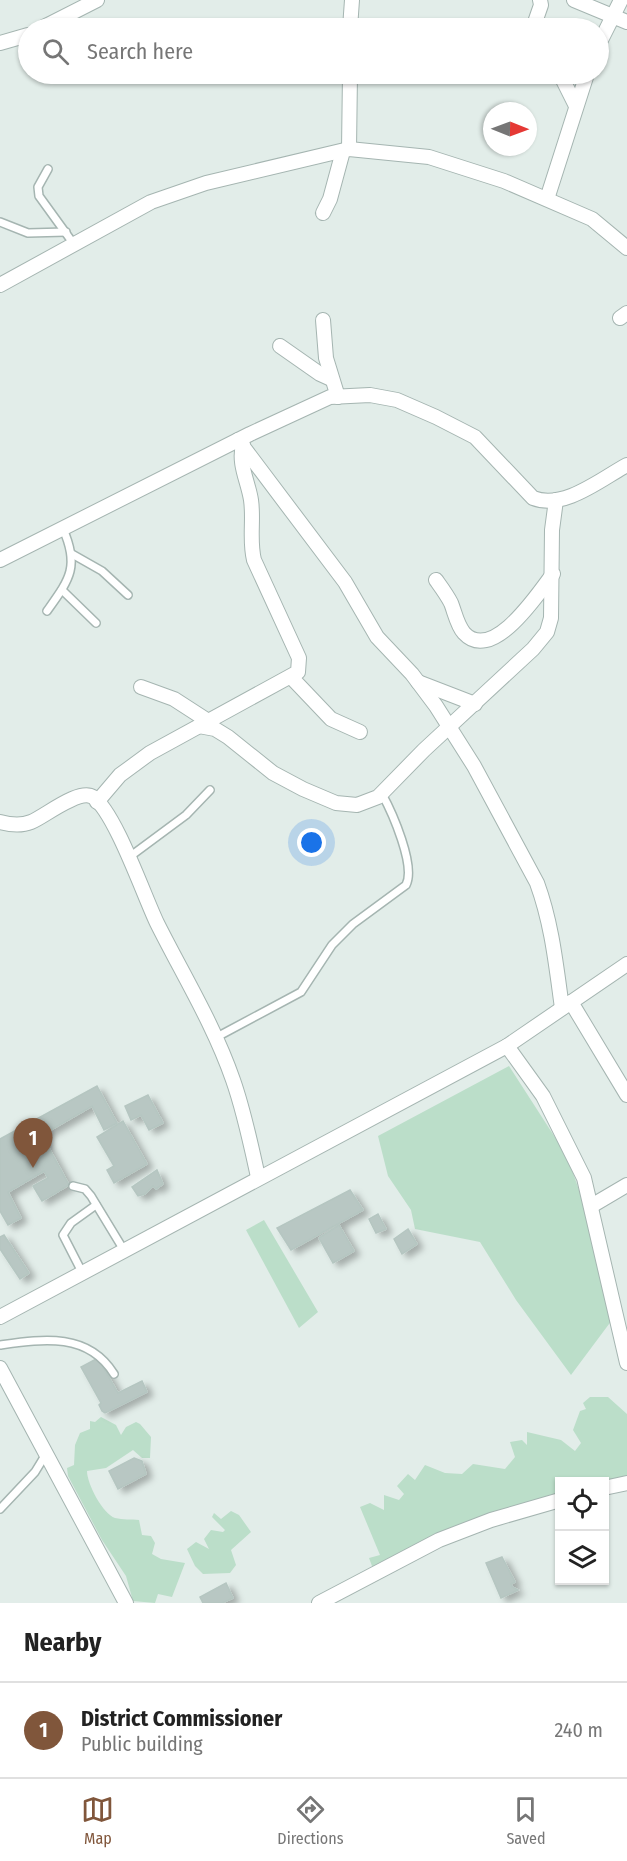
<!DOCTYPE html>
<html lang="en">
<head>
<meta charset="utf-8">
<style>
  :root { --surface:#fff; --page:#f2f2f2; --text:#222; --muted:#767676; --line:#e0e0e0; --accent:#80563b }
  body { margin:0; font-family:"Fira Sans Condensed",sans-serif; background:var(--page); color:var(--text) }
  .controls { position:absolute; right:18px; bottom:18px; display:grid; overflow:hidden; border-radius:0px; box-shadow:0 2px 4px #0004 }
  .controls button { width:54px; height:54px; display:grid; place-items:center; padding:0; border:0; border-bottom:2px solid var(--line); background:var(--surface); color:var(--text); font:30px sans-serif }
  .compass { position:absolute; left:483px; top:102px; width:54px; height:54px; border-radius:50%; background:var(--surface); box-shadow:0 2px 4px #0004; rotate:91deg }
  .you { position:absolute; left:312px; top:843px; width:21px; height:21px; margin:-15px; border:4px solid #fff; border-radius:50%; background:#1a73e8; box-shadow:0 0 0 9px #1a73e833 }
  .badge { display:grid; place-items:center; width:39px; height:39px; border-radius:50%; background:var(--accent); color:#fff; font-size:20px; font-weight:700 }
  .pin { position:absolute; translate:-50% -50px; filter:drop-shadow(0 2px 3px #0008) }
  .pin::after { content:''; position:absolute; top:32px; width:21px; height:18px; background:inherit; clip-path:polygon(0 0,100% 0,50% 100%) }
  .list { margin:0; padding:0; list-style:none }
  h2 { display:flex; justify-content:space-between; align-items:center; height:78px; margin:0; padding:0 24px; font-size:26px }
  h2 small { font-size:20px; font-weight:400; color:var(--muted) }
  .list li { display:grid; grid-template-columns:39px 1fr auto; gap:18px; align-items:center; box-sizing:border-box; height:96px; padding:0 24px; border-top:2px solid var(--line) }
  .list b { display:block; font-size:22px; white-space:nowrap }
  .list p { margin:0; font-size:20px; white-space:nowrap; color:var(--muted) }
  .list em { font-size:20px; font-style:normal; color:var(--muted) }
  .icon { flex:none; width:33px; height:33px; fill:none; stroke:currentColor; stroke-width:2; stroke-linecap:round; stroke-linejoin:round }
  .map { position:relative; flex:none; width:627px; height:1603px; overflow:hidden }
  .search { position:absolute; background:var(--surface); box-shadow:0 2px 4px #0004; left:18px; right:18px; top:18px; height:66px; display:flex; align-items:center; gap:15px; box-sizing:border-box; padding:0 21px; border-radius:33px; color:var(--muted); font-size:22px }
  .sheet { height:174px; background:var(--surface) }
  nav { display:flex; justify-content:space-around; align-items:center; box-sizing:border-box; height:84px; border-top:2px solid var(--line); background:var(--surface); font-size:16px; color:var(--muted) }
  nav a { display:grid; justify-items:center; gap:3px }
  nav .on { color:var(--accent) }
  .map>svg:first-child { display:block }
  .green { fill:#bbdec9 }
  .building { fill:#b8c7c3; stroke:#b5c6c1; stroke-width:1.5; filter:url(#shadow) }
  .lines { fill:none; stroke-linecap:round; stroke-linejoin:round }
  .lane-casing { stroke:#a5b5b1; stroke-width:10 }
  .street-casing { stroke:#a5b5b1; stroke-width:16 }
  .lane { stroke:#fff; stroke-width:7 }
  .street { stroke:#fff; stroke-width:14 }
</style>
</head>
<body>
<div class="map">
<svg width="627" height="1603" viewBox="0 0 627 1603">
  <defs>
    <filter id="shadow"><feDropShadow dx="6" dy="4" stdDeviation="3" flood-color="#0004"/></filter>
  </defs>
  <rect width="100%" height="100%" fill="#e2ede9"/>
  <g class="green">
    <path d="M509,1066L567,1156L597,1241L612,1320L571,1375L516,1300L480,1242L415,1229L411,1210L388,1176L378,1136Z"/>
    <path d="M264,1220L318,1312L299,1328L246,1230Z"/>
    <path d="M590,1397H608L627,1414V1485L604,1482H560L559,1506L446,1541L375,1574L369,1558L380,1555L360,1507L370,1503L384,1510V1495L399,1500L404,1494L397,1486L408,1474L415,1480L425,1465L445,1473L462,1474L473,1464L505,1469L515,1457L510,1442L522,1440L527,1445V1432L561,1440L575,1451L581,1443L573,1430L580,1411L586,1409L583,1403Z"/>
    <path d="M101,1417L116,1425L121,1435L126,1427L136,1422L140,1424L151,1437L150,1458H142L133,1450L106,1468L87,1471C87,1484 103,1514 115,1518C123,1520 131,1519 139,1520L142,1535L151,1536L155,1543L152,1554L161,1559L185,1563L172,1597L158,1594L155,1603L133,1601L126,1576L102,1540L68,1476L67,1468L74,1465L75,1445L80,1433L90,1429V1421L95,1422Z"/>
    <path d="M231,1511L239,1515L251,1532L231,1550L236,1565L230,1573L203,1574L195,1566L187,1549L196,1542L209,1549L204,1539L211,1530L223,1532L225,1530L212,1517L214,1513L221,1519Z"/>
  </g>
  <g class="building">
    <path d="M97,1086L117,1123L104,1130L92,1106L42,1135L69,1185L42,1201L33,1186L48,1178L44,1171L8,1192L21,1218L8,1225L0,1211V1139Z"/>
    <path d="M148,1095L163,1123L149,1130L141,1115L131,1120L125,1106Z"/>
    <path d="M123,1121L147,1164L114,1183L107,1170L114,1166L97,1137Z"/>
    <path d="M157,1170L163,1184L156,1189L153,1186L145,1194L138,1196L132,1187Z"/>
    <path d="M350,1190L363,1210L291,1250L277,1228Z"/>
    <path d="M378,1214L386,1229L376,1233L369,1219Z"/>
    <path d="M339,1225L354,1251L333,1263L319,1238Z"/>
    <path d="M408,1229L417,1244L402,1254L394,1239Z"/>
    <path d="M4,1235L29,1273L20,1279L0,1249V1237Z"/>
    <path d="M98,1358L118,1393L142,1381L147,1392L105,1413L102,1411L99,1405L101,1403L81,1367Z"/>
    <path d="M134,1458L142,1461L146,1474L118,1489L109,1471Z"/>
    <path d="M502,1557L515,1582L511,1584L512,1587L518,1590L501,1598L486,1563Z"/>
    <path d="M226,1583L233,1598L222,1603H203L200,1597Z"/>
  </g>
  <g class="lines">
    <defs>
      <g id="lane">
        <path d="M48,169L38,187L39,196L73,243"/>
        <path d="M0,222L28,233L66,232"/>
        <path d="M72,554L102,571L128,595"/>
        <path d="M62,590L96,623"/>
        <path d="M47,611C69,580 80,567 63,529"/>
        <path d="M128,858L186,815L210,790"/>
        <path d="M215,1038L301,992L332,945L353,924L406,885C416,866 392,812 382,794"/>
        <path d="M73,1186L85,1189L91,1196L125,1252"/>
        <path d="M82,1272L63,1235L71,1223L96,1205"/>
        <path d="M0,1345C43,1339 88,1332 114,1374"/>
        <path d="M0,1509L35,1472L46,1454"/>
      </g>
      <g id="street">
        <path d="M574,0L627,22"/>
        <path d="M42,28L97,0"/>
        <path d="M350,28L352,0"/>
        <path d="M533,28L541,5L540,0"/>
        <path d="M0,43L28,35"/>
        <path d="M598,46L621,0"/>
        <path d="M560,74L576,106"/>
        <path d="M349,149L350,74"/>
        <path d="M547,199L587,74"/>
        <path d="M323,213L330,199L343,151"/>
        <path d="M0,285L151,202L206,183L349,149L429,157L504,181L592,219L627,248"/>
        <path d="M620,318L627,313"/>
        <path d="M323,320L326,358L338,397"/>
        <path d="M280,346L320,374L331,379"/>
        <path d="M238,440L345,582L377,637L412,674L436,706L474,766L537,883C552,924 556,965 562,1008"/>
        <path d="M0,560L250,434L330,397L370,395L397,400L436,417L475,437L533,498C564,510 601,479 627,465"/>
        <path d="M436,580C441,587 447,595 451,603C455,613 457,625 464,633C492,664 538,594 553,574"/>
        <path d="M291,677L331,719L360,732"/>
        <path d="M418,682L475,704"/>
        <path d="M141,687L174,699L208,721"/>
        <path d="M199,726L215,729L228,737L273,773L303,789L336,803L357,805L378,797L424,750L533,649L547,632L551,618L552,530L556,500"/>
        <path d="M97,802L120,775L150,753L298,672L299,658L254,560C249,540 254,520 251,500C248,481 238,464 243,445"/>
        <path d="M0,822C11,825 21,826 31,822C44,817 79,788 93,797C115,812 144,896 157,923C183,975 214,1025 233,1080C244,1111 251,1145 258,1177"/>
        <path d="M571,1002L627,1095"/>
        <path d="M507,1046L543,1096L584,1178L627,1363"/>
        <path d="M593,1205L627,1185"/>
        <path d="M0,1317L507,1046L627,964"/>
        <path d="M0,1368L126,1603"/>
        <path d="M604,1488L627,1483"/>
        <path d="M319,1603L439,1540L491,1520L560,1500"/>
      </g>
    </defs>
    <use href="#lane" class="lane-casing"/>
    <use href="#street" class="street-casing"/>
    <use href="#lane" class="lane"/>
    <use href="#street" class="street"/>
  </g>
</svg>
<div class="controls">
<button><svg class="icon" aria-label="locate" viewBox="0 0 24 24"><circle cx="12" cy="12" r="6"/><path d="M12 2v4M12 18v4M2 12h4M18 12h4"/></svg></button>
<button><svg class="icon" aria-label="layers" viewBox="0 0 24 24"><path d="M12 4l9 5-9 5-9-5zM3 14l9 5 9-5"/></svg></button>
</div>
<svg class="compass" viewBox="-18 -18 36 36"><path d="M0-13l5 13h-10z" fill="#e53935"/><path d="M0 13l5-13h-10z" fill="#767676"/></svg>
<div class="you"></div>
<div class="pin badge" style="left:33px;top:1168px">1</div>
<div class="search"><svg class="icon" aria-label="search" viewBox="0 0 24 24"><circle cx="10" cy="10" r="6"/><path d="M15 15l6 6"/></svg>Search here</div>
</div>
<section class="sheet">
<h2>Nearby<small></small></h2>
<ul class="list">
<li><span class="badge">1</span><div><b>District Commissioner</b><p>Public building</p></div><em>240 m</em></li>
</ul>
</section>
<nav>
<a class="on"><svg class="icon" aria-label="map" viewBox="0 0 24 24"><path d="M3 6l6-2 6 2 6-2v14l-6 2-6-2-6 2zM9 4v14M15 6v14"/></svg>Map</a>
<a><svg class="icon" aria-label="directions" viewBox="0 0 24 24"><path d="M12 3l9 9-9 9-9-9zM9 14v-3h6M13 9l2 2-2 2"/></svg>Directions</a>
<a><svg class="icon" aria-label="saved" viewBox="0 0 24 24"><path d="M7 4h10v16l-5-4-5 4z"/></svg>Saved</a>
</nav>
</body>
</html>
